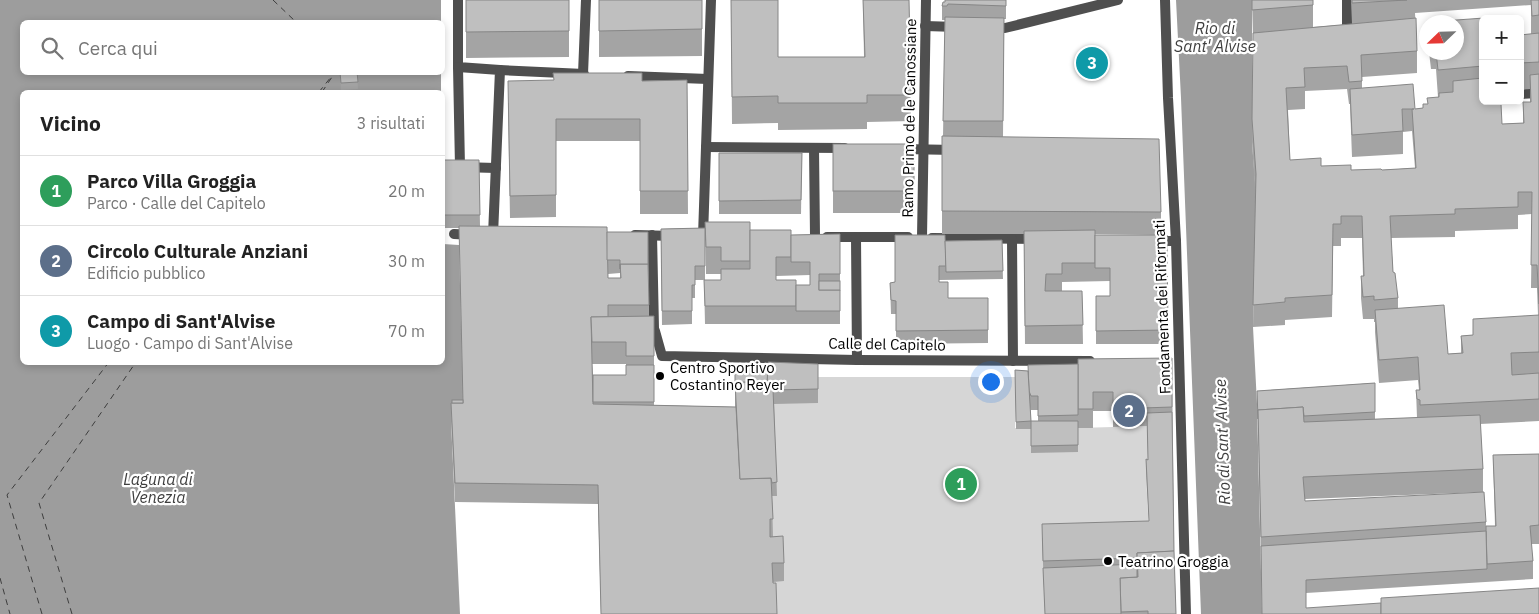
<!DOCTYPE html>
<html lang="it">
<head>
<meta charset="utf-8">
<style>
  :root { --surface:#fff; --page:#f6f6f6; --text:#222; --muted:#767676; --line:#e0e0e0; --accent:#d93025 }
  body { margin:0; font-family:"IBM Plex Sans",sans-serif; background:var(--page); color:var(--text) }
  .controls { position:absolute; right:15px; top:15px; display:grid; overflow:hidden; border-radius:8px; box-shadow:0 2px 8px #0003 }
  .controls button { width:45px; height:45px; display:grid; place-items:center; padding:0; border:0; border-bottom:1px solid var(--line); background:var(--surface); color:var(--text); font:25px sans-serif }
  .compass { position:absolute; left:1419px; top:15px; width:45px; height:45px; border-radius:50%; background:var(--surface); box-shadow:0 2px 8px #0003; rotate:247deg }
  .you { position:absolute; left:990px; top:381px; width:18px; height:18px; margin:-12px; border:4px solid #fff; border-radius:50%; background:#1a73e8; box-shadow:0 0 0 8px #1a73e833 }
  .badge { display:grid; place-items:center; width:32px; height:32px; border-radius:50%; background:var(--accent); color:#fff; font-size:16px; font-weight:700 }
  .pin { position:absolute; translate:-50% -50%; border:2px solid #fff; box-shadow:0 1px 5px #0006 }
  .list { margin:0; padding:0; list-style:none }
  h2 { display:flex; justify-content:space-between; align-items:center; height:65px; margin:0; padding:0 20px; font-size:21px }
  h2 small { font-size:16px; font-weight:400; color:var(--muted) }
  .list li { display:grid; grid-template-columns:32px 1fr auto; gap:15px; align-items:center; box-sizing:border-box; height:70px; padding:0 20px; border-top:1px solid var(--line) }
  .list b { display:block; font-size:19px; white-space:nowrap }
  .list p { margin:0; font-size:16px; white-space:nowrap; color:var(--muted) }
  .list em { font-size:16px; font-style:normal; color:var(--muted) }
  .icon { flex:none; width:28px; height:28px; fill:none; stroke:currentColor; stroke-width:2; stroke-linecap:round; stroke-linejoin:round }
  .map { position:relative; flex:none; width:1539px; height:614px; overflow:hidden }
  .search { position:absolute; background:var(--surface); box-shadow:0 2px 8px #0003; left:20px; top:20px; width:425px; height:55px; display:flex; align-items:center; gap:12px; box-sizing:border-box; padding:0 18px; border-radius:8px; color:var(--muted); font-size:19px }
  .panel { position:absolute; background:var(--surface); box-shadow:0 2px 8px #0003; left:20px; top:90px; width:425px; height:275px; border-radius:8px }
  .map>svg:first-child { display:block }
  .green { fill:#d6d6d6 }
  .water { fill:#9d9d9d }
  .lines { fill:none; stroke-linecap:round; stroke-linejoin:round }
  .ferry { stroke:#3e3e3e; stroke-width:1; stroke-dasharray:6 5; stroke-linecap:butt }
  .pedestrian { stroke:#4f4f4f; stroke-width:10 }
  .wall { fill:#a4a4a4; fill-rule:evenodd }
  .building { fill:#bfbfbf; stroke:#868686 }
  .poi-dot { fill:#000; stroke:#fff; stroke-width:2 }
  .labels { text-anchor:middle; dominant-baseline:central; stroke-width:4.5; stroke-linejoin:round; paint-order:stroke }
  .street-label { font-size:15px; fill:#000; stroke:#fff }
  .poi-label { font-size:15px; fill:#000; stroke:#fff; text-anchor:start }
  .water-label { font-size:16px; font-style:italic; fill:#3e3e3e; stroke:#fff }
</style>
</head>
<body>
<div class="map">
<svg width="1539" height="614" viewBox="0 0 1539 614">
  <rect width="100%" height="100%" fill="#fff"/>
  <path class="green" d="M818,377H1015V428L1031,429V453L1078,428L1147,426L1148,473H1146L1149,534L1045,614H776L772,582L771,496H776L773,404Z"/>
  <g class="water">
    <path d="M0,0H441V22H22V72H441V92H22V362H442L443,244L459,245L463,407H452L451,421L460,614H0Z"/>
    <path d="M1176,0H1252V142L1256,196L1253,327L1257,404L1262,614H1201L1181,98Z"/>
  </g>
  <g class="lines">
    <g class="ferry">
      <path d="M273,0L296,22"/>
      <path d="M319,92L335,72"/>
      <path d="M322,92L332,77"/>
      <path d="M0,578L10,614"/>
      <path d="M42,614L7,495L109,362"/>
      <path d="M72,614L39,503L136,362"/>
    </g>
    <g class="pedestrian">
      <path d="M458,0V67L500,70L493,235"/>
      <path d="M1165,0L1168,98L1176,241L1186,614"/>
      <path d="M925,26L957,27"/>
      <path d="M991,27L1005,28L1118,0"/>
      <path d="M1347,36V0"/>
      <path d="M458,67L460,167L496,168"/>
      <path d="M500,70L584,74"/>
      <path d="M583,74L586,0"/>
      <path d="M628,76L708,79"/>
      <path d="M1520,94L1539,93"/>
      <path d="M706,147L845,148"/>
      <path d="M814,148L815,236"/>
      <path d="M902,149L955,150"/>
      <path d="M454,234L473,235"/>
      <path d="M635,235L673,236"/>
      <path d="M652,235L654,328"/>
      <path d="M703,236L711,0"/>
      <path d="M827,237H908"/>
      <path d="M856,237L857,360"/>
      <path d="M922,237L926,0"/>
      <path d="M932,238L1038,239"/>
      <path d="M1012,239L1013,361"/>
      <path d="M1155,241H1176"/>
      <path d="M640,331H655L662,356L857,360L1090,361"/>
    </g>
  </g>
  <g class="wall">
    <path d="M466,0H569V57L466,58Z"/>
    <path d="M599,0H702V56L599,57Z"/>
    <path d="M731,0L778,57H864L863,0H909L911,121L867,122V129L778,130V123L732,124Z"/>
    <path d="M1006,0V19H1004L1003,137L1161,212V235L1095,234V235H1167L1168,344H1096V296H1110V281L1062,282V291H1082L1083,344H1025L1024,234H942V136H943L945,20H942V6L945,2Z"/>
    <path d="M1252,0H1313V27L1352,24L1351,0H1539V421L1480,424L1483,469V492L1305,499V501L1486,522V532L1495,526L1493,455L1539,454V544H1531L1533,561V579L1306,593V608L1539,614H1262L1261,559L1257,391L1375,383V419L1417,418L1416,390H1419L1418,380L1379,383L1375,332V322H1374V319H1363L1361,298V276H1363L1362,238H1341V246H1333L1332,317L1285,320V325L1253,327L1255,192L1252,142L1253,37ZM1531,5V34L1520,35V90L1530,89V102H1523V123L1502,124L1491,104L1483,101V19L1456,52H1429L1431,69H1436L1438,97L1423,108L1415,109L1362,88V77L1417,73V51L1415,13ZM1347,89L1349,104H1350L1352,157L1403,154V132L1412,131L1415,168L1382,170H1351L1321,166L1290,160L1288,110L1305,109V91ZM1532,214L1531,288H1537L1538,315L1473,335L1461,336V353L1448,354L1398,309V298L1393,272L1391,238L1455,237V231L1518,229V215Z"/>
    <path d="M340,72H357L358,89L341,90Z"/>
    <path d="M687,80L688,214H640V141H556V217L510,218L508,103L642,81Z"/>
    <rect x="833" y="144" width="81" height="69"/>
    <path d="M719,153H802L801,214H719Z"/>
    <path d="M442,160H479L480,226L607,232H648L649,316H654V405L735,407V368H768L818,364V403L774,404L777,496H772L773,537L784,563V581L773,582L777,614H601L598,504L455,502L451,421L452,400H462L459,228H442ZM620,273V278H608V274ZM592,364H626V375H593Z"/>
    <path d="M705,222L750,230L791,235L840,234V324H705L704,280H721V274H706ZM810,275V285H796L776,280V276Z"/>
    <path d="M705,228V280H695V298H692V324L662,325L661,229Z"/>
    <path d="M1002,240L1003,279L939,280V282L948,298H988V343L896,344V314H891L890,283L895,282L945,241Z"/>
    <path d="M1172,358L1174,551L1176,614H1045L1042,538L1149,521L1146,473V459L1148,460L1147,426L1113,427V411H1093V428H1078V452L1031,453V429H1016L1015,370L1028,371L1078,364ZM1030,407L1031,410H1038V421H1031Z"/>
  </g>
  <g class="building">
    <path d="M466,0H569V31L466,32Z"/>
    <path d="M599,0H702V29L599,31Z"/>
    <path d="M731,0H778V57H865L863,0H909L911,95H867V103H778V96L732,97Z"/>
    <path d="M945,0H1006V6L948,4L947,6H942L943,2H945Z"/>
    <path d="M1252,0H1313V5L1252,10Z"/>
    <path d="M1352,0H1407L1352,3Z"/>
    <path d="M1531,0H1539V15L1532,16Z"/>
    <path d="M945,17L1004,18L1003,121H943Z"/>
    <path d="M1416,18L1417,51L1361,55L1362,81L1349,82L1347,66L1304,68L1305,87L1286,88L1290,160L1321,158V166L1351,165V170L1381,169L1382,170L1416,168L1412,109H1414H1402L1403,131L1352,135L1350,89L1413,84L1415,109L1423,108V104H1428L1427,98L1439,97V93L1453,92V81L1483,78V101H1491V104H1501L1502,124L1524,123L1523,102H1531L1530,75L1539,74V304L1537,265H1531L1532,192H1518V207L1455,209V214L1390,216L1393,272L1395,273L1398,298L1374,300V296L1363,297L1361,276H1364L1362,216H1341V224H1333L1332,295L1285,298V302L1253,305L1256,174L1252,119L1253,33Z"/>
    <path d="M1484,18V19H1483V66L1438,70L1436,52H1456V22H1429Z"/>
    <path d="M1539,33V62L1520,63V35Z"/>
    <path d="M340,72H357L358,82L341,83Z"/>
    <path d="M553,73H642V81L687,80L688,191H640V119H556V195L510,196L508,81L554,80Z"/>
    <path d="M942,136L1159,139L1161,212L942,211Z"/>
    <rect x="833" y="144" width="81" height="47"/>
    <path d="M719,153H802L801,200L719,201Z"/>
    <path d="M442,160H479L480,215H442Z"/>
    <path d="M705,222H750V261H721V247H706Z"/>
    <path d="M459,226L607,227L608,278H621L620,264H648L649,305H608V317H591L593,404L736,407L740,479L771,478L773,519H770V537L783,536L784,563H772L773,583H776L777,614H601L598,485L455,483L451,403H463Z"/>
    <path d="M705,228V266H695V285H692V311H662L661,229Z"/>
    <path d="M750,230H791V257H776V280H796V306H705L704,280H721V269H750Z"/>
    <path d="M1095,230V263H1062V274H1046L1045,291H1082L1083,325L1025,326L1024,231Z"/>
    <path d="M607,232H648V264H620V269V260H607Z"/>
    <path d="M840,234V274H819V290H840V311H796V285H810V262H791V235Z"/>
    <path d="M895,235H945L946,266H939V282H948V298H988V330L896,331V301L891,300L890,283L895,282Z"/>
    <path d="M1095,235H1167L1168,330L1096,331V296H1110V268H1095Z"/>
    <path d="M1002,240L1003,271L946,272L945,241Z"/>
    <rect x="819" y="281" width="21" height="9"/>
    <path d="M1444,305L1448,354L1463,353L1461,336L1473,335V319L1539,315V352L1511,353L1512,375L1539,373V399L1420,405V400L1417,399L1416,390H1420L1418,357L1379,360L1375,310Z"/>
    <path d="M654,316V356H626V342H592L591,317Z"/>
    <path d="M1172,358V407L1113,409V392H1093V409H1078V359Z"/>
    <path d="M768,362L818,364V389L773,390L777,482L772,483L771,478L740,479L735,382H767Z"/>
    <path d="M1078,364V415L1038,416V396H1031L1029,391L1028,365Z"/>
    <path d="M626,365H654V402H593V375H626Z"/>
    <path d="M735,368H768L767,382H735Z"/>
    <path d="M1015,370L1028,371L1031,421H1078V445L1031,446V421L1016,422Z"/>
    <path d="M1375,383V412L1304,416L1303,407L1258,410V419L1257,391Z"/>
    <rect x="452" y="400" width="11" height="3"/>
    <path d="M1303,407L1304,422L1480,415L1483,469L1303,477L1305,501L1484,492L1486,522L1261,537L1258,410Z"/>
    <path d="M1172,412L1174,551L1137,553V558L1043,561L1042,524L1149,521L1146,459L1148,460L1147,413Z"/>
    <path d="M1539,454V525L1530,526L1533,561L1487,564L1486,526H1496L1493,455Z"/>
    <path d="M1486,531L1487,569L1306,580V608L1381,603V614H1262L1261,546Z"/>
    <path d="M1174,551L1176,614H1148V611L1121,612L1120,578L1138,577L1137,553Z"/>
    <path d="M1137,564V577L1120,578L1121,614H1045L1043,568Z"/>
    <path d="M1539,588V614H1381V598Z"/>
  </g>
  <g class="poi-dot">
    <circle cx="660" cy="376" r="5"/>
    <circle cx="1108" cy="561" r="5"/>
  </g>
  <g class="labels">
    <g class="street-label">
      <text transform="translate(909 118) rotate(-89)">Ramo Primo de le Canossiane</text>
      <text transform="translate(1162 307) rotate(-92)">Fondamenta dei Riformati</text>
      <text transform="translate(887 344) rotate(1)">Calle del Capitelo</text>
    </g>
    <g class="poi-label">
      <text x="670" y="367">Centro Sportivo<tspan x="670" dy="17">Costantino Reyer</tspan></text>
      <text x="1118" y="561">Teatrino Groggia</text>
    </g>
    <g class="water-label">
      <text x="1215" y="28">Rio di<tspan x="1215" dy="18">Sant' Alvise</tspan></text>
      <text transform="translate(1222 442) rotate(-92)">Rio di Sant' Alvise</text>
      <text x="158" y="479">Laguna di<tspan x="158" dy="18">Venezia</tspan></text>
    </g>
  </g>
</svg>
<div class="controls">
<button>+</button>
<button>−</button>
</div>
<svg class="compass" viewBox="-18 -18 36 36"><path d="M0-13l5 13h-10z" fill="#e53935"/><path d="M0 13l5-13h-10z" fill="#767676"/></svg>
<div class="you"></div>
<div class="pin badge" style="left:961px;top:484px;background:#2e9e5b">1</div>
<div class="pin badge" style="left:1129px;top:411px;background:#5c6f8a">2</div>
<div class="pin badge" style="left:1092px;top:63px;background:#0f9aa8">3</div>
<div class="search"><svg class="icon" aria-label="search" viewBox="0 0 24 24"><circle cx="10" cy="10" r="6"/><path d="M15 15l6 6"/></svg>Cerca qui</div>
<section class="panel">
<h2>Vicino<small>3 risultati</small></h2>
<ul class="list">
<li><span class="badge" style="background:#2e9e5b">1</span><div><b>Parco Villa Groggia</b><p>Parco · Calle del Capitelo</p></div><em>20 m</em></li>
<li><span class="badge" style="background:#5c6f8a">2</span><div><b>Circolo Culturale Anziani</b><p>Edificio pubblico</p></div><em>30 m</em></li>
<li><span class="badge" style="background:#0f9aa8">3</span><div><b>Campo di Sant'Alvise</b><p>Luogo · Campo di Sant'Alvise</p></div><em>70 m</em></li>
</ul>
</section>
</div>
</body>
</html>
